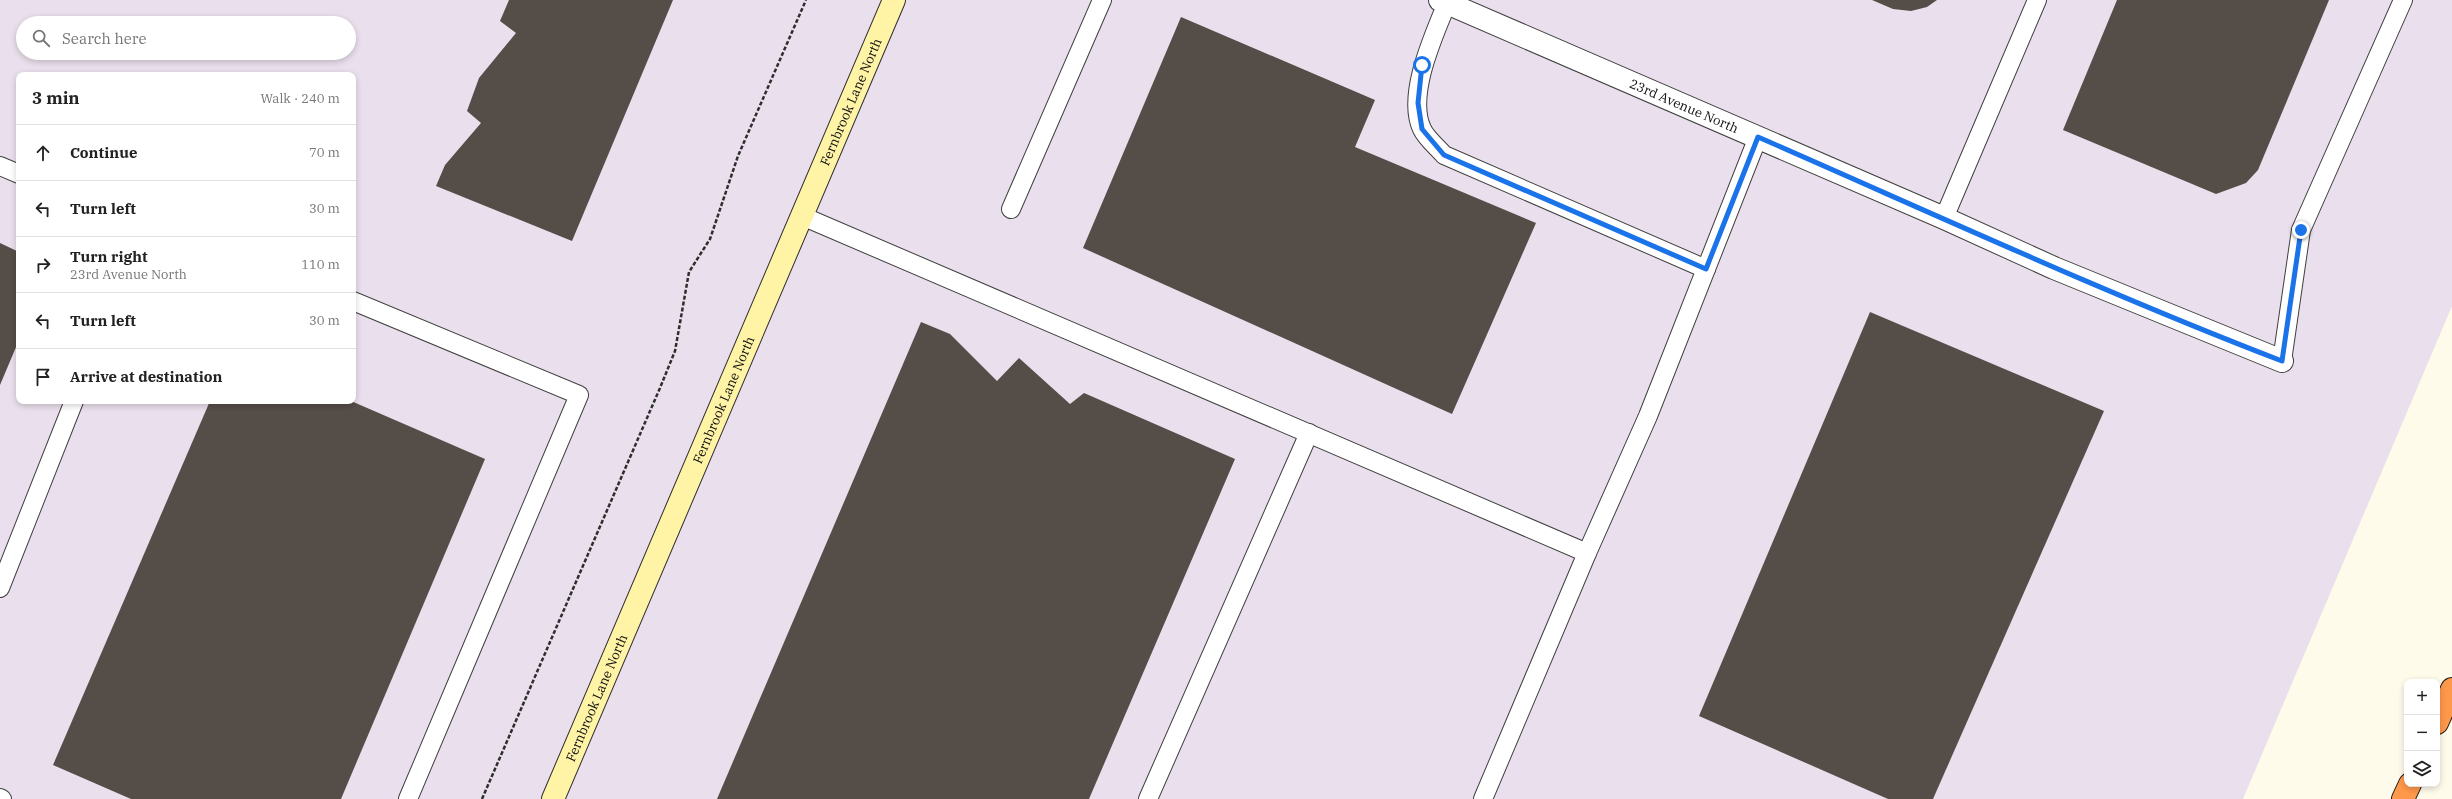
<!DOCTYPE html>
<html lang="en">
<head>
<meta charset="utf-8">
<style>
  :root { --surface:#fff; --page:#f6f6f6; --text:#222; --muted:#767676; --line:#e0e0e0 }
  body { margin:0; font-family:"IBM Plex Serif",serif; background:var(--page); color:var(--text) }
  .controls { position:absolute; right:12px; bottom:12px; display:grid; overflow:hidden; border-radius:8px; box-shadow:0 2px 6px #0003 }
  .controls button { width:36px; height:36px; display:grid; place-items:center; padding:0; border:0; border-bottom:1px solid var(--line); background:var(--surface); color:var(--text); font:20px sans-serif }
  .stop { position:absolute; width:12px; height:12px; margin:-9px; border:3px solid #1a73e8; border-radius:50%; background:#fff }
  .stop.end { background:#1a73e8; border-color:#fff; box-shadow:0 1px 4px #0008 }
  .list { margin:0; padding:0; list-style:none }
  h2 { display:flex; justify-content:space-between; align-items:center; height:52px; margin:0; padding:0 16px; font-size:17px }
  h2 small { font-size:13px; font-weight:400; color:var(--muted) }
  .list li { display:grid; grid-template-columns:26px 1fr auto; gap:12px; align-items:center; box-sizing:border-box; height:56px; padding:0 16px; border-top:1px solid var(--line) }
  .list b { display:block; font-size:15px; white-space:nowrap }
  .list p { margin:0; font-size:13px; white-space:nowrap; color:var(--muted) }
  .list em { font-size:13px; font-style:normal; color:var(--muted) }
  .icon { flex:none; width:22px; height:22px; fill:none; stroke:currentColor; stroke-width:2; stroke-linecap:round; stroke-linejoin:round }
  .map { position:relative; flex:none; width:2452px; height:799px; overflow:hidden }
  .search { position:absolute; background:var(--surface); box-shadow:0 2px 6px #0003; left:16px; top:16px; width:340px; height:44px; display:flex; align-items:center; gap:10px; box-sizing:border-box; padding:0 14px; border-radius:22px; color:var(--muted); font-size:15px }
  .panel { position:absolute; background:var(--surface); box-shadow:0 2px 6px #0003; left:16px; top:72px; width:340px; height:332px; border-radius:8px }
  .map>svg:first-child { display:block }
  .industrial { fill:#eadfec; fill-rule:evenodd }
  .building { fill:#554d48 }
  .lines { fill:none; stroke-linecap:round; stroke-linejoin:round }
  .lane-casing { stroke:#3f3f3f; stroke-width:20 }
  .street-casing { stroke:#3f3f3f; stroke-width:24 }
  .secondary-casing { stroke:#2e2e2e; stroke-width:24 }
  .highway-casing { stroke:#1d1d1d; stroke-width:24 }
  .path { stroke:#2e2e2e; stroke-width:2.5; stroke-dasharray:4 2; stroke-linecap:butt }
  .lane { stroke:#fff; stroke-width:18 }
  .street { stroke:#fff; stroke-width:22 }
  .secondary { stroke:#fff3a6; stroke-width:22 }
  .highway { stroke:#fe984a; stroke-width:22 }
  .route { stroke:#1a73e8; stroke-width:5 }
  .labels { text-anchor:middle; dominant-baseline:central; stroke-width:4; stroke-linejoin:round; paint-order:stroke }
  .street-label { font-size:13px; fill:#0c0c0c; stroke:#fff }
</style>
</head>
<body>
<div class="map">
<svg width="2452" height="799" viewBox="0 0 2452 799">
  <rect width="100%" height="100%" fill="#fffbeb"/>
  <path class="industrial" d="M0,0H2452V306L2243,799H0ZM23,23H349V53H23ZM19,75H353V401H19Z"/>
  <g class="building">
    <path d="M509,0H673L572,241L436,186L445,165L481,123L467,111L479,78L516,33L500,21Z"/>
    <path d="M1872,0H1937L1927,7L1911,11L1893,9Z"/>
    <path d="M2117,0H2329L2258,170L2246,183L2216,194L2063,130Z"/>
    <path d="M1181,17L1375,100L1355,147L1536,223L1452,414L1083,248Z"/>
    <path d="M0,243L19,252V340L0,385Z"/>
    <path d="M1870,312L2104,411L1933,799H1888L1699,716Z"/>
    <path d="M921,322L950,334L997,381L1019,358L1070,404L1084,393L1235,459L1089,799H717Z"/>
    <path d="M210,401H351L485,459L341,799H131L53,765Z"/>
  </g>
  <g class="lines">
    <defs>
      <g id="lane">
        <path d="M1447,3C1434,35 1406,95 1422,129C1426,138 1437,147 1444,155L1706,269"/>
        <path d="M0,166L19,174"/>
        <path d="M1011,209L1102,0"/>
        <path d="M802,216L1587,553L1483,799"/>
        <path d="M1944,218L2037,0"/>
        <path d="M353,301L579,395L408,799"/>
        <path d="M2282,361L2301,230L2403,0"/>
        <path d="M1587,553L1648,416L1758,137"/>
        <path d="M0,588L74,401"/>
        <path d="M0,798L2,799"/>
        <path d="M1148,799L1309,433"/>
      </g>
      <g id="street">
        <path id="s1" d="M1440,0L1944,218L2054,268L2282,361"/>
      </g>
      <g id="secondary">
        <path id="s2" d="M553,799L894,0"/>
      </g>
      <g id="highway">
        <path d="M2437,723L2452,689"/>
        <path d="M2403,799L2410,784"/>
      </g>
    </defs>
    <use href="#lane" class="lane-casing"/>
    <use href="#street" class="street-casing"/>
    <use href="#secondary" class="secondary-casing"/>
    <use href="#highway" class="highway-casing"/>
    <path class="path" d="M482,799L660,388L675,351L689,272L710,239L738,156L806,0"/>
    <use href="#lane" class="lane"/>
    <use href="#street" class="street"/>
    <use href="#secondary" class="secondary"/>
    <use href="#highway" class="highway"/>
  </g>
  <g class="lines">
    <path class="route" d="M1422,65L1418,103L1422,129L1444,155L1706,269L1758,137C1932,213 2105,293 2282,361L2301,230"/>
  </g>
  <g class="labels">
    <g class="street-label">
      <text stroke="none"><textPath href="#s2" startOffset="758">Fernbrook Lane North</textPath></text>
      <text stroke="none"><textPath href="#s1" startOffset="266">23rd Avenue North</textPath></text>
      <text stroke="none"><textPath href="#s2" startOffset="434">Fernbrook Lane North</textPath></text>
      <text stroke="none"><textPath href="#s2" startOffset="110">Fernbrook Lane North</textPath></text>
    </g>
  </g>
</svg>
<div class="controls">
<button>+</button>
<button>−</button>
<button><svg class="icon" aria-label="layers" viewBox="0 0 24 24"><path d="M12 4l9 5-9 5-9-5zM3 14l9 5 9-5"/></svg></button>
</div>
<div class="stop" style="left:1422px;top:65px"></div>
<div class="stop end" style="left:2301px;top:230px"></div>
<div class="search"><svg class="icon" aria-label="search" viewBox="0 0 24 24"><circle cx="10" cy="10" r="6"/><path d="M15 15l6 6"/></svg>Search here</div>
<section class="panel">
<h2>3 min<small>Walk · 240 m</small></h2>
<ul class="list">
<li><svg class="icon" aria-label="ahead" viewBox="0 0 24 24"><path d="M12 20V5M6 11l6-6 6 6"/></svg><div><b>Continue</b></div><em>70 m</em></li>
<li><svg class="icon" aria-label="left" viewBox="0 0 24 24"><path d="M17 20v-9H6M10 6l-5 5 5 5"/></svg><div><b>Turn left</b></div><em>30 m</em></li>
<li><svg class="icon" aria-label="right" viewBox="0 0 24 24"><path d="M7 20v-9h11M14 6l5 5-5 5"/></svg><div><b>Turn right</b><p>23rd Avenue North</p></div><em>110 m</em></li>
<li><svg class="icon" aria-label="left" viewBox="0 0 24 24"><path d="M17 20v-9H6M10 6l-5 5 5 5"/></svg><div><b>Turn left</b></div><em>30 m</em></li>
<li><svg class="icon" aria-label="arrive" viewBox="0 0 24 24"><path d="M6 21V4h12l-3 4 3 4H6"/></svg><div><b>Arrive at destination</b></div></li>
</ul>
</section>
</div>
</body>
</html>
